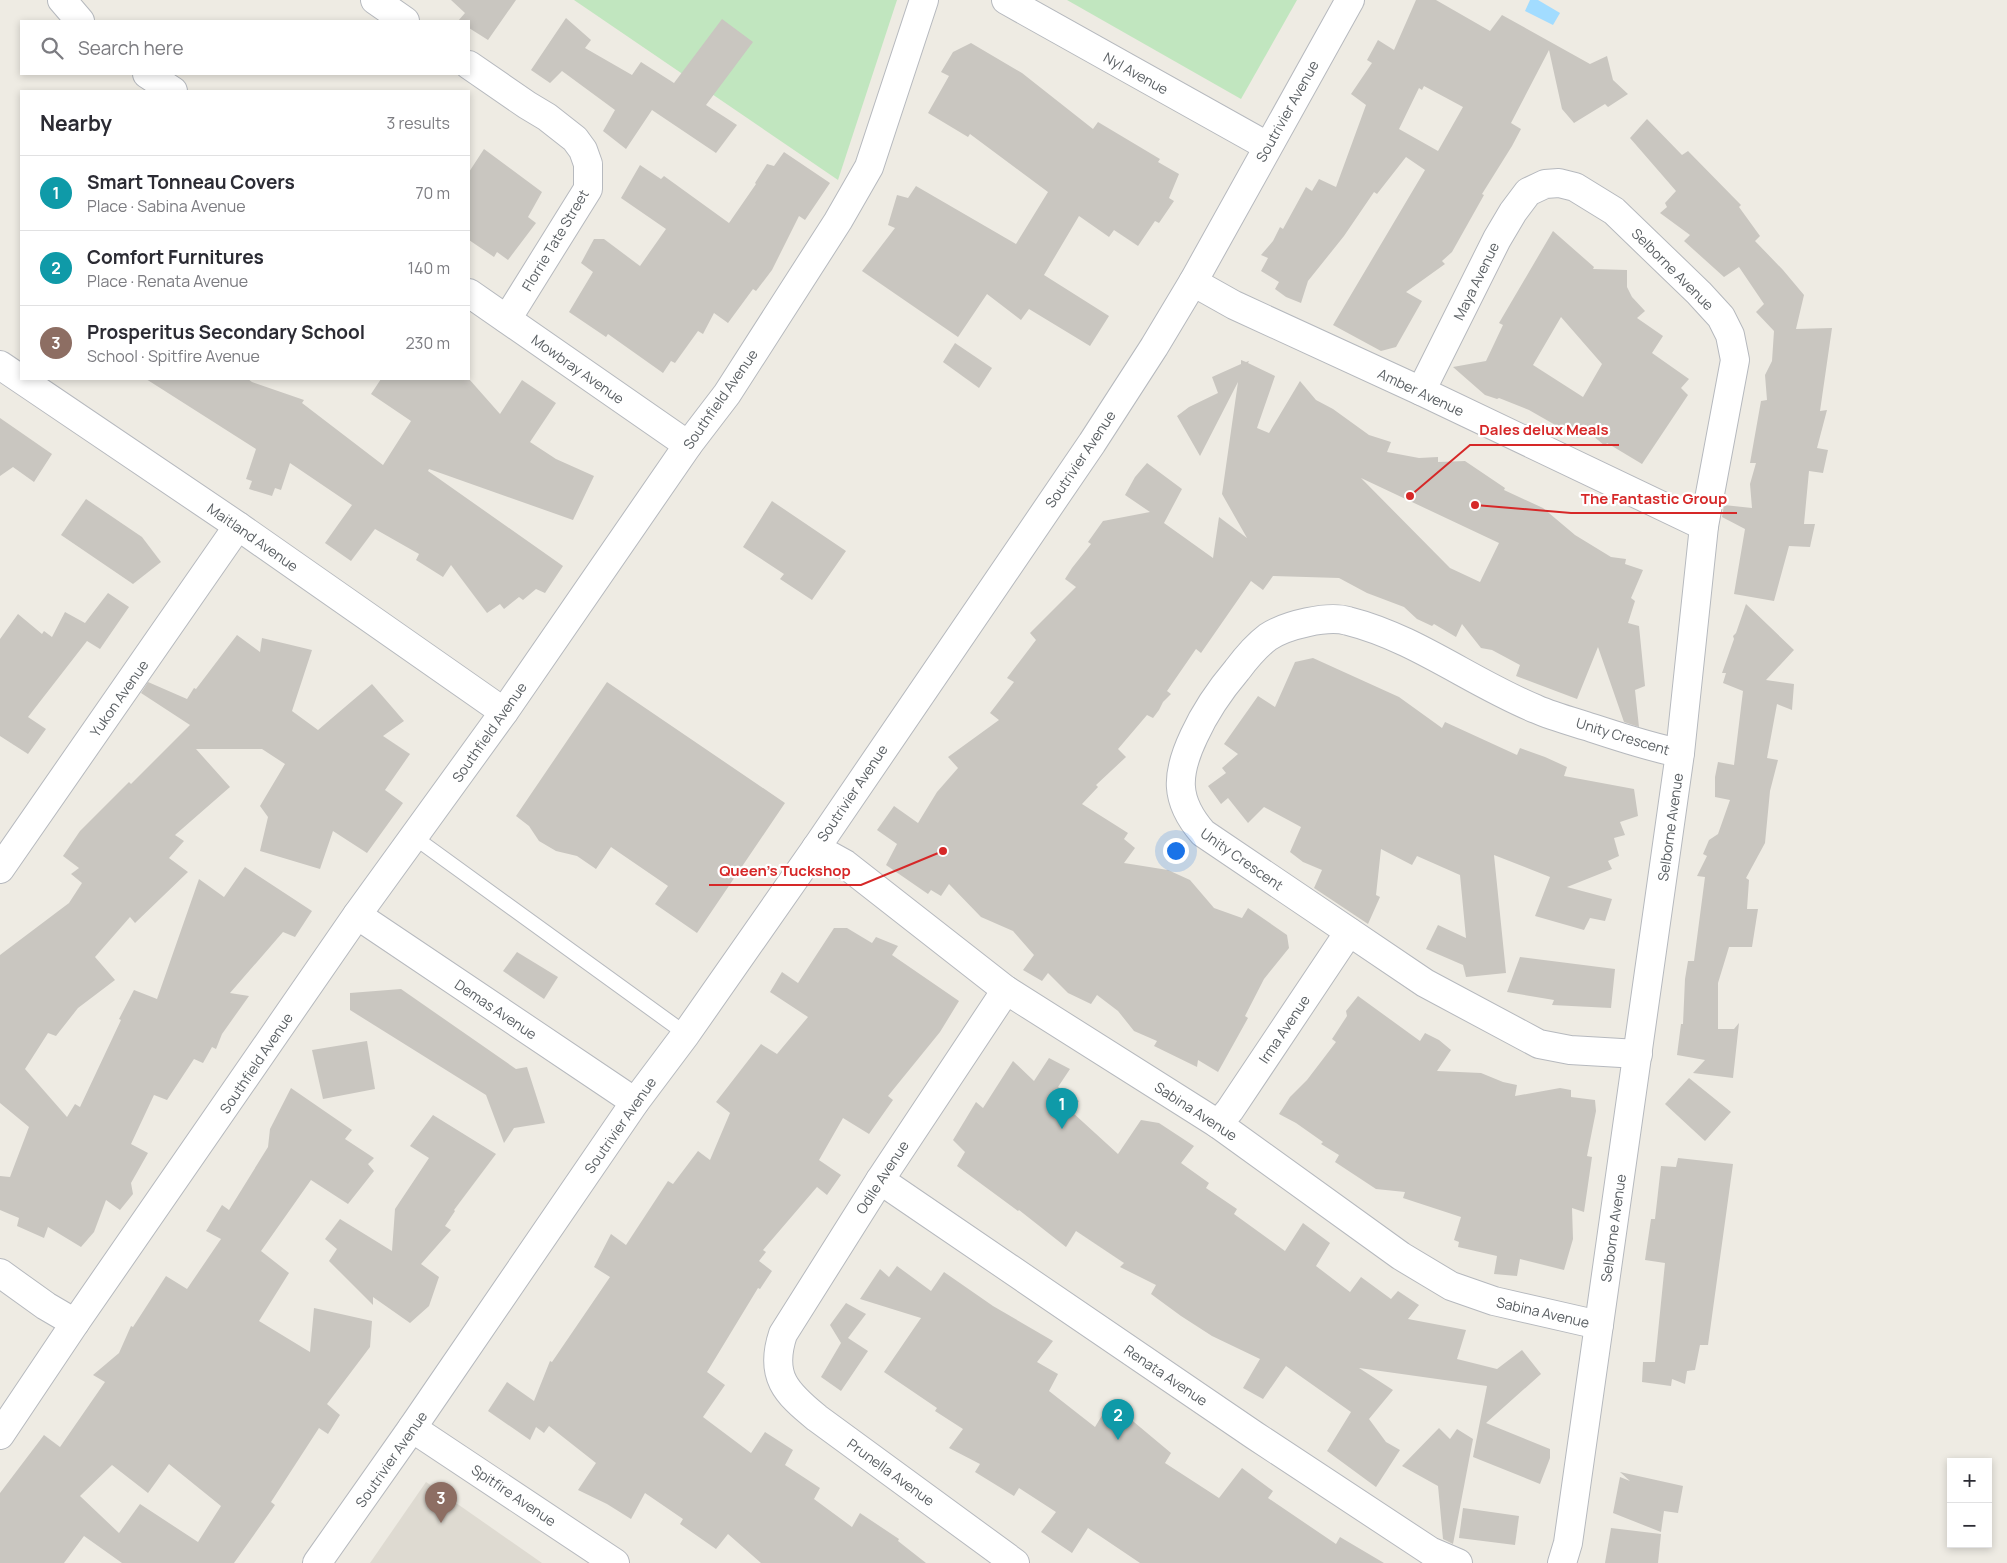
<!DOCTYPE html>
<html lang="en">
<head>
<meta charset="utf-8">
<style>
  :root { --surface:#fff; --page:#f2f2f3; --text:#2b2b33; --muted:#7c7c81; --line:#e1e1e2; --accent:#eb312d }
  body { margin:0; font-family:Manrope,sans-serif; background:var(--page); color:var(--text) }
  .controls { position:absolute; right:15px; bottom:15px; display:grid; overflow:hidden; border-radius:0px; box-shadow:0 2px 8px #0003 }
  .controls button { width:45px; height:45px; display:grid; place-items:center; padding:0; border:0; border-bottom:1px solid var(--line); background:var(--surface); color:var(--text); font:25px sans-serif }
  .you { position:absolute; left:1175px; top:850px; width:18px; height:18px; margin:-12px; border:4px solid #fff; border-radius:50%; background:#1a73e8; box-shadow:0 0 0 8px #1a73e833 }
  .badge { display:grid; place-items:center; width:32px; height:32px; border-radius:50%; background:var(--accent); color:#fff; font-size:16px; font-weight:700 }
  .pin { position:absolute; translate:-50% -41px; filter:drop-shadow(0 1px 2px #0008) }
  .pin::after { content:''; position:absolute; top:26px; width:18px; height:15px; background:inherit; clip-path:polygon(0 0,100% 0,50% 100%) }
  .list { margin:0; padding:0; list-style:none }
  h2 { display:flex; justify-content:space-between; align-items:center; height:65px; margin:0; padding:0 20px; font-size:21px }
  h2 small { font-size:16px; font-weight:400; color:var(--muted) }
  .list li { display:grid; grid-template-columns:32px 1fr auto; gap:15px; align-items:center; box-sizing:border-box; height:75px; padding:0 20px; border-top:1px solid var(--line) }
  .list b { display:block; font-size:19px; white-space:nowrap }
  .list p { margin:0; font-size:16px; white-space:nowrap; color:var(--muted) }
  .list em { font-size:16px; font-style:normal; color:var(--muted) }
  .icon { flex:none; width:28px; height:28px; fill:none; stroke:currentColor; stroke-width:2; stroke-linecap:round; stroke-linejoin:round }
  .map { position:relative; flex:none; width:2007px; height:1563px; overflow:hidden }
  .search { position:absolute; background:var(--surface); box-shadow:0 2px 8px #0003; left:20px; top:20px; width:450px; height:55px; display:flex; align-items:center; gap:12px; box-sizing:border-box; padding:0 18px; border-radius:0px; color:var(--muted); font-size:19px }
  .panel { position:absolute; background:var(--surface); box-shadow:0 2px 8px #0003; left:20px; top:90px; width:450px; height:290px; border-radius:0px }
  .map>svg:first-child { display:block }
  .education { fill:#dedad1 }
  .green { fill:#c1e6bf }
  .water { fill:#a2dcff }
  .building { fill:#c9c6c0; fill-rule:evenodd }
  .lines { fill:none; stroke-linecap:round; stroke-linejoin:round }
  .lane-casing { stroke:#b6b9be; stroke-width:16 }
  .street-casing { stroke:#b6b9be; stroke-width:30 }
  .lane { stroke:#fff; stroke-width:14 }
  .street { stroke:#fff; stroke-width:28 }
  .labels { text-anchor:middle; dominant-baseline:central; stroke-width:4.5; stroke-linejoin:round; paint-order:stroke }
  .street-label { font-size:14px; fill:#5b6064; stroke:#fff }
  .leader { fill:none; stroke:#d62828; stroke-width:2 }
  .callout-dot { fill:#d62828; stroke:#fff; stroke-width:2 }
  .callout-label { font-size:15px; text-anchor:middle; font-weight:bold; fill:#d62828; stroke:#fff; stroke-width:4.5; stroke-linejoin:round; paint-order:stroke }
</style>
</head>
<body>
<div class="map">
<svg width="2007" height="1563" viewBox="0 0 2007 1563">
  <rect width="100%" height="100%" fill="#eeebe3"/>
  <path class="education" d="M426,1482L542,1563H370Z"/>
  <g class="green">
    <path d="M574,0H897L838,180Z"/>
    <path d="M1067,0H1297L1241,99Z"/>
  </g>
  <path class="water" d="M1530,0H1538L1560,13L1553,25L1525,11Z"/>
  <g class="building">
    <path d="M451,0H516L488,40L469,28V21H458L465,13Z"/>
    <path d="M1416,0H1436L1490,31L1502,15L1590,64L1607,56L1613,80L1628,94L1608,107L1605,104L1574,123L1562,109L1549,50L1511,123L1521,129L1512,146L1482,194L1484,195L1452,252L1442,261L1445,264L1406,292L1422,301L1396,347L1381,351L1333,325L1425,170L1406,157L1377,194L1374,192L1344,236L1308,281L1301,303L1286,297L1275,289L1279,282L1261,271L1268,258L1261,255L1273,241L1280,227L1283,229L1306,187L1312,191L1319,179L1336,187L1366,105L1351,94L1372,63L1367,60L1378,40L1394,50ZM1424,86L1463,107L1438,151L1399,129L1419,88L1422,90Z"/>
    <path d="M566,18L591,40L585,48L632,75L641,62L674,83L722,19L753,42L706,105L737,125L716,153L652,110L626,149L603,131L615,110L562,71L550,83L531,70Z"/>
    <path d="M971,43L1022,73L1093,129L1098,122L1160,159L1158,162L1179,174L1169,198L1174,201L1159,223L1155,221L1138,246L1114,230L1109,237L1079,216L1044,275L1109,316L1090,346L1029,309L1021,320L987,294L958,337L862,271L895,228L888,225L897,195L908,198L916,186L1016,244L1048,192L970,134L968,137L928,113L949,76L941,72L953,52Z"/>
    <path d="M1647,119L1682,155L1688,151L1741,205L1739,207L1760,236L1755,241L1783,270L1804,295L1796,329L1832,328L1820,411L1827,410L1817,448L1828,450L1823,473L1809,471L1804,524H1815L1810,547L1789,546L1774,601L1734,594L1745,529L1722,517L1724,505L1752,508L1750,484L1756,463H1750L1761,401L1767,400L1765,375L1772,361L1774,331L1756,312L1764,304L1739,267L1724,277L1684,241L1690,235L1660,213L1667,207L1665,203L1676,191L1630,138Z"/>
    <path d="M484,149L542,192L528,217L536,223L508,260L497,252L494,257L469,240V172Z"/>
    <path d="M784,152L830,183L805,220L799,216L772,270L756,291L753,289L728,323L714,313L703,334L698,331L675,363L671,361L663,373L608,334L606,337L569,312L593,272L581,263L594,239H604L640,266L666,229L621,198L640,165L661,179L664,176L729,223L756,184L755,183L767,164L774,166Z"/>
    <path d="M1553,231L1594,267L1593,269L1627,270V287L1632,297L1645,311L1637,318L1663,336L1652,353L1689,379L1681,388L1688,395L1642,464L1607,443L1605,446L1584,428L1578,438L1529,410L1499,398L1497,399L1485,395L1453,367L1486,361L1503,325L1499,323ZM1561,317L1602,364L1583,397L1533,365Z"/>
    <path d="M955,343L992,368L979,388L943,362Z"/>
    <path d="M1241,360L1246,362L1249,361L1248,363L1275,376L1257,428L1269,433L1300,381L1316,400L1333,409L1369,435L1391,442L1387,452L1419,458L1438,457V462L1465,461L1505,488L1504,490L1543,508L1575,535L1611,557L1626,559L1625,564L1643,570L1631,598L1635,601L1628,623L1639,626L1645,686L1635,690L1639,727L1624,722L1598,647L1577,699L1516,676L1520,665L1492,650L1481,648L1462,624L1456,637L1434,624L1432,626L1417,619L1404,607L1367,593L1339,578L1273,576L1263,590L1251,581L1201,653L1196,649L1167,691L1171,694L1163,702L1159,710L1153,718L1147,715L1118,749L1126,757L1096,785L1098,787L1082,804L1128,833L1124,839L1135,848L1124,863L1168,870L1190,880L1214,908L1242,918L1248,908L1287,935L1289,948L1264,979L1245,1016L1248,1018L1218,1072L1198,1060L1197,1067L1154,1046L1157,1041L1134,1031L1118,1011L1097,995L1091,1004L1068,993L1048,973L1042,981L1023,970L1034,955L1013,931L981,917L949,884L941,896L931,890L928,894L886,865L897,844L877,830L894,806L918,823L937,792L958,768L948,757L999,720L990,713L1014,682L1007,678L1036,640L1030,633L1076,587L1065,579L1072,568L1091,544L1088,542L1103,521L1150,512L1125,495L1135,477L1147,463L1182,489L1164,523L1213,558L1219,517L1247,538L1222,494L1238,382L1200,456L1177,416L1189,407L1218,393L1212,377L1241,364ZM1361,478L1499,543L1480,582L1450,568Z"/>
    <path d="M146,379H248L252,382L304,400L302,403L383,465L411,421L371,394L381,379H469L500,414L522,380L556,403L530,442L556,459L594,476L573,520L429,469L428,471L563,566L545,593L536,589L523,600L519,597L504,609L500,604L487,613L451,565L443,577L416,560L419,554L375,529L351,561L325,543L352,505L290,463L281,490L275,488L272,496L249,489L252,481L246,479L256,449Z"/>
    <path d="M0,418L52,454L34,482L13,467L0,476Z"/>
    <path d="M86,499L142,537L161,562L133,584L61,535Z"/>
    <path d="M772,501L846,551L812,600L780,579L784,574L743,547Z"/>
    <path d="M108,593L129,607L100,649L87,641L28,717L46,729L28,754L0,736V639L18,614L42,634L44,631L52,637L65,612L85,623Z"/>
    <path d="M1746,604L1794,650L1766,680L1794,684L1792,710L1777,704L1767,758L1778,760L1770,791L1765,843L1746,878L1749,880L1747,909H1758L1752,947H1729L1718,983V1029H1734L1739,1023L1733,1078L1693,1073L1705,1060L1677,1055L1681,1024H1683L1685,979L1688,961H1694L1705,877L1697,876L1707,856L1703,854L1709,840L1718,834L1730,800L1715,797V777L1718,762L1734,765L1743,691L1723,683L1726,673H1722L1734,639L1733,636L1736,633Z"/>
    <path d="M237,635L260,652L262,638L312,650L292,711L318,730L372,684L404,721L383,736L410,754L385,790L403,803L367,853L333,831L320,869L260,851L268,817L260,806L285,764L262,749H196L230,787L175,835L184,841L169,858L188,872L135,923L130,917L95,957L115,980L78,1008L56,1036L48,1033L25,1069L67,1117L75,1104L80,1107L121,1020L119,1019L134,990L157,999L199,879L224,897L245,867L312,911L295,937L283,932L230,993L249,996L222,1034L216,1049L212,1047L203,1063L194,1059L167,1100L154,1095L131,1144L148,1153L131,1183L133,1194L120,1210L106,1200L94,1232L81,1247L48,1227L44,1238L17,1226L19,1218L0,1210V1176L10,1177L29,1127L0,1103V955L69,903L82,883L71,874L79,868L63,856L80,831L129,782L131,784L190,725L141,693L148,682L187,699L194,688L196,689Z"/>
    <path d="M1313,658L1399,697L1442,728L1445,722L1517,755L1520,748L1545,757L1567,767L1564,776L1634,789L1638,816L1620,822L1625,835L1614,838L1619,856L1608,861L1612,869L1567,887L1612,899L1605,921L1590,918L1584,930L1535,916L1550,877L1494,855L1506,973L1466,977L1463,965L1426,949L1438,925L1466,938L1460,875L1417,856L1412,865L1381,849L1376,895L1380,897L1368,924L1314,888L1322,870L1303,862L1290,852L1301,827L1264,807L1248,823L1228,798L1221,804L1208,786L1226,773L1222,768L1238,754L1224,744L1258,696L1275,707L1295,662Z"/>
    <path d="M607,682L785,803L697,933L655,904L668,886L611,847L596,869L577,856L556,851L539,841L529,826L516,816Z"/>
    <path d="M834,928H847L872,943L876,937L898,946L892,955L959,1001L940,1032L888,1096L893,1100L869,1134L843,1118L819,1160L841,1175L827,1195L817,1187L763,1250L766,1252L759,1261L772,1271L760,1289L758,1288L707,1372L725,1385L703,1417L751,1453L765,1432L793,1450L785,1465L820,1488L814,1499L852,1527L860,1513L899,1539L898,1541L926,1563H761L728,1534L716,1549L680,1524L683,1519L645,1493L631,1519L607,1504L578,1490L596,1463L549,1426L544,1433L536,1427L530,1440L488,1411L507,1382L534,1401L550,1361L552,1362L610,1277L594,1267L611,1234L626,1245L668,1181L673,1184L698,1151L710,1160L730,1113L716,1102L761,1044L777,1054L808,1017L770,992L782,972L798,983Z"/>
    <path d="M517,952L558,977L544,999L503,971Z"/>
    <path d="M1520,957L1615,969L1611,1008L1552,1005L1554,1000L1507,992Z"/>
    <path d="M401,989L516,1069L527,1067L545,1123L514,1128L504,1143L486,1095L350,1010V993Z"/>
    <path d="M1358,996L1420,1041L1425,1033L1439,1040L1451,1050L1437,1071L1481,1073L1503,1082L1517,1085L1515,1096L1560,1088L1571,1090V1097L1595,1100L1596,1111L1587,1156L1592,1157L1584,1212L1572,1208L1573,1239L1564,1270L1520,1259L1517,1276L1494,1274L1497,1256L1458,1247L1459,1242L1454,1240L1461,1217L1403,1198L1405,1192L1376,1189L1335,1162L1339,1155L1321,1144L1323,1142L1296,1123L1279,1114L1290,1097L1307,1080L1336,1042L1332,1039L1347,1016L1346,1011Z"/>
    <path d="M367,1041L375,1089L323,1099L312,1050Z"/>
    <path d="M1049,1058L1070,1069L1058,1087L1079,1101L1072,1112L1118,1154L1141,1120L1159,1123L1194,1146L1181,1163L1209,1183L1206,1188L1237,1209L1234,1214L1285,1251L1303,1223L1330,1243L1316,1266L1350,1292L1361,1277L1391,1299L1398,1291L1419,1305L1408,1319L1466,1330L1457,1359L1497,1369L1522,1350L1541,1374L1486,1423L1550,1449V1458L1540,1484L1473,1457L1487,1386L1359,1368L1393,1390L1369,1419L1386,1442L1400,1450L1376,1487L1327,1451L1351,1412L1286,1366L1263,1399L1243,1388L1260,1359L1212,1336L1181,1316L1151,1294L1156,1285L1120,1267L1124,1263L1076,1231L1066,1247L1019,1210L1018,1211L957,1166L965,1152L953,1140L976,1102L983,1108L1013,1061L1034,1081Z"/>
    <path d="M1689,1078L1731,1112L1705,1141L1665,1104Z"/>
    <path d="M291,1088L352,1130L345,1139L374,1158L368,1164L374,1171L348,1204L311,1180L261,1251L289,1273L259,1321L310,1352L314,1308L372,1321L370,1347L327,1404L340,1415L328,1434L319,1428L271,1502L275,1505L234,1563H122L84,1536L64,1563H0V1493L44,1435L60,1447L105,1382L93,1375L119,1353L131,1326L133,1327L166,1276L187,1289L221,1239L206,1231L222,1205L229,1210L268,1147L270,1129ZM169,1464L221,1506L198,1542L140,1504L119,1533L80,1496L112,1465L148,1493Z"/>
    <path d="M433,1115L496,1154L454,1210L455,1211L445,1226L451,1230L421,1264L439,1277L429,1306L410,1323L373,1297V1305L329,1261L337,1249L325,1239L340,1219L392,1251L395,1209L429,1158L410,1146Z"/>
    <path d="M1678,1158L1733,1164L1708,1345H1700L1695,1370L1687,1371L1685,1384L1672,1379L1671,1386L1642,1382L1643,1362H1655L1665,1263L1645,1260L1651,1219H1655L1661,1166L1676,1167Z"/>
    <path d="M897,1266L931,1291L944,1272L993,1306L1053,1341L1037,1362L1058,1374L1049,1391L1095,1427L1110,1402L1171,1453L1165,1463L1219,1498L1242,1468L1273,1491L1268,1498L1336,1544L1340,1537L1384,1563H1140L1088,1528L1072,1553L1041,1532L1056,1512L1019,1488L1014,1496L975,1472L980,1464L949,1448L963,1429L935,1411L937,1408L884,1372L921,1318L860,1299L880,1269L889,1277Z"/>
    <path d="M846,1303L866,1314L848,1338L868,1351L841,1391L821,1377L841,1343L830,1325Z"/>
    <path d="M1439,1428L1450,1439L1457,1429L1473,1439L1453,1544L1443,1539L1438,1486L1402,1466Z"/>
    <path d="M1620,1472L1683,1486L1678,1513L1664,1511L1661,1532L1613,1513L1620,1477L1630,1481Z"/>
    <path d="M1463,1508L1519,1516L1515,1545L1459,1538Z"/>
    <path d="M1611,1528L1661,1534L1658,1563H1605Z"/>
  </g>
  <g class="lines">
    <defs>
      <path id="lane" d="M414,837L686,1034"/>
      <g id="street">
        <path d="M62,0L80,21"/>
        <path d="M375,0L405,21"/>
        <path d="M1006,0L1267,146"/>
        <path d="M469,65L527,105L547,117L575,139L583,150L588,164V189L507,319"/>
        <path d="M147,74L173,91"/>
        <path d="M1193,282L1234,305L1421,391L1704,526"/>
        <path d="M469,293L688,445"/>
        <path d="M0,365L238,526L504,712"/>
        <path d="M1421,391L1497,239L1513,212L1528,192L1545,184L1559,183L1575,187L1614,211L1699,293L1721,317L1730,335L1735,360L1704,526L1680,753L1568,1543L1562,1563"/>
        <path d="M816,848L845,864L1006,990L1218,1124L1401,1256L1451,1286L1494,1301L1599,1325"/>
        <path d="M0,869L238,526"/>
        <path d="M357,915L635,1102"/>
        <path d="M1006,990L880,1180L783,1334C769,1376 786,1393 817,1418L1015,1563"/>
        <path d="M1638,1054L1570,1050L1539,1044L1425,983L1203,833C1174,800 1176,774 1194,736C1205,712 1220,690 1237,670C1246,658 1256,646 1268,637C1286,625 1328,615 1348,621C1416,638 1472,683 1536,709C1552,716 1570,721 1586,726C1617,736 1648,747 1680,753"/>
        <path d="M1218,1124L1230,1110L1349,932"/>
        <path d="M880,1180L1254,1435L1430,1551L1458,1563"/>
        <path d="M0,1273L46,1306L75,1323"/>
        <path d="M412,1428L615,1563"/>
        <path d="M0,1435L75,1323L357,915L504,712L688,445L727,394L838,221L869,167L924,0"/>
        <path d="M317,1563L412,1428L635,1102L686,1034L816,848L1092,443L1154,347L1193,282L1350,0"/>
      </g>
    </defs>
    <use href="#lane" class="lane-casing"/>
    <use href="#street" class="street-casing"/>
    <use href="#lane" class="lane"/>
    <use href="#street" class="street"/>
  </g>
  <g class="labels">
    <g class="street-label">
      <text transform="translate(1136 73) rotate(29)">Nyl Avenue</text>
      <text transform="translate(1287 111) rotate(-61)">Soutrivier Avenue</text>
      <text transform="translate(555 240) rotate(-59)">Florrie Tate Street</text>
      <text transform="translate(1673 269) rotate(45)">Selborne Avenue</text>
      <text transform="translate(1476 281) rotate(-64)">Maya Avenue</text>
      <text transform="translate(578 369) rotate(35)">Mowbray Avenue</text>
      <text transform="translate(1421 392) rotate(25)">Amber Avenue</text>
      <text transform="translate(720 399) rotate(-55)">Southfield Avenue</text>
      <text transform="translate(1080 459) rotate(-56)">Soutrivier Avenue</text>
      <text transform="translate(253 537) rotate(35)">Maitland Avenue</text>
      <text transform="translate(119 698) rotate(-55)">Yukon Avenue</text>
      <text transform="translate(489 732) rotate(-55)">Southfield Avenue</text>
      <text transform="translate(1623 736) rotate(17)">Unity Crescent</text>
      <text transform="translate(852 793) rotate(-56)">Soutrivier Avenue</text>
      <text transform="translate(1670 827) rotate(-82)">Selborne Avenue</text>
      <text transform="translate(1242 859) rotate(35)">Unity Crescent</text>
      <text transform="translate(496 1009) rotate(34)">Demas Avenue</text>
      <text transform="translate(1284 1029) rotate(-56)">Irma Avenue</text>
      <text transform="translate(256 1063) rotate(-56)">Southfield Avenue</text>
      <text transform="translate(1196 1111) rotate(33)">Sabina Avenue</text>
      <text transform="translate(620 1125) rotate(-55)">Soutrivier Avenue</text>
      <text transform="translate(882 1177) rotate(-57)">Odile Avenue</text>
      <text transform="translate(1613 1228) rotate(-82)">Selborne Avenue</text>
      <text transform="translate(1543 1312) rotate(13)">Sabina Avenue</text>
      <text transform="translate(1166 1375) rotate(34)">Renata Avenue</text>
      <text transform="translate(391 1459) rotate(-55)">Soutrivier Avenue</text>
      <text transform="translate(891 1472) rotate(36)">Prunella Avenue</text>
      <text transform="translate(514 1495) rotate(34)">Spitfire Avenue</text>
    </g>
  </g>
  <path class="leader" d="M1410 496L1470 445H1619M1475 505L1571 513H1737M943 851L861 885H709"/>
  <g class="callout-dot">
    <circle cx="1410" cy="496" r="5"/>
    <circle cx="1475" cy="505" r="5"/>
    <circle cx="943" cy="851" r="5"/>
  </g>
  <g class="callout-label">
    <text x="1544" y="435">Dales delux Meals</text>
    <text x="1654" y="504">The Fantastic Group</text>
    <text x="785" y="876">Queen's Tuckshop</text>
  </g>
</svg>
<div class="controls">
<button>+</button>
<button>−</button>
</div>
<div class="you"></div>
<div class="pin badge" style="left:1062px;top:1129px;background:#0f9aa8">1</div>
<div class="pin badge" style="left:1118px;top:1440px;background:#0f9aa8">2</div>
<div class="pin badge" style="left:441px;top:1523px;background:#8d6e63">3</div>
<div class="search"><svg class="icon" aria-label="search" viewBox="0 0 24 24"><circle cx="10" cy="10" r="6"/><path d="M15 15l6 6"/></svg>Search here</div>
<section class="panel">
<h2>Nearby<small>3 results</small></h2>
<ul class="list">
<li><span class="badge" style="background:#0f9aa8">1</span><div><b>Smart Tonneau Covers</b><p>Place · Sabina Avenue</p></div><em>70 m</em></li>
<li><span class="badge" style="background:#0f9aa8">2</span><div><b>Comfort Furnitures</b><p>Place · Renata Avenue</p></div><em>140 m</em></li>
<li><span class="badge" style="background:#8d6e63">3</span><div><b>Prosperitus Secondary School</b><p>School · Spitfire Avenue</p></div><em>230 m</em></li>
</ul>
</section>
</div>
</body>
</html>
